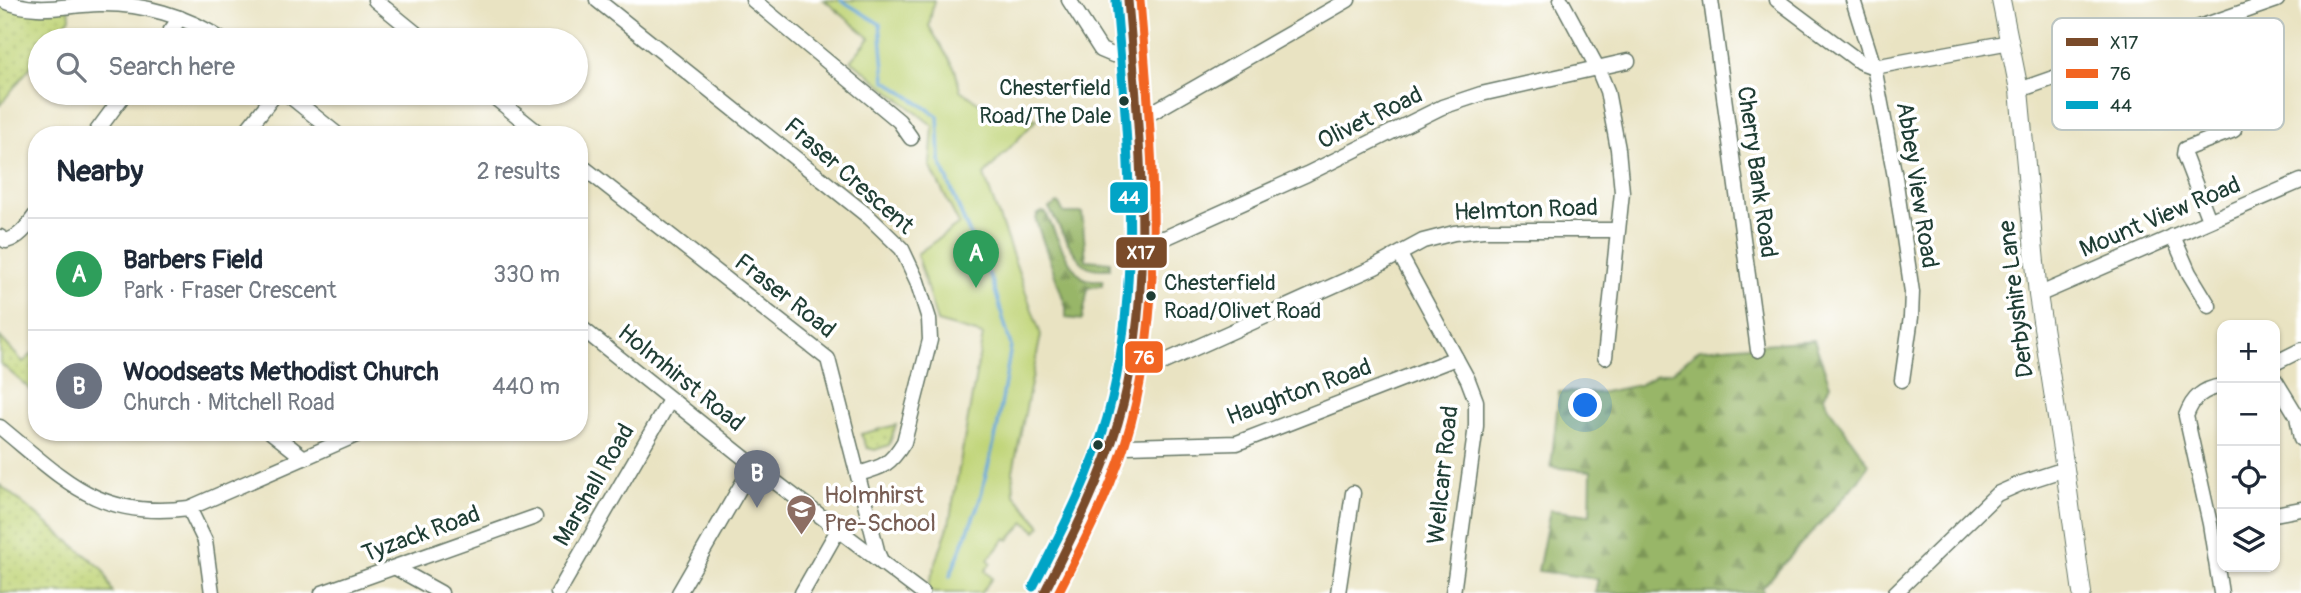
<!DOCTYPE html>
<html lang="en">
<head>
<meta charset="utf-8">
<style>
  :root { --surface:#fff; --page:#f2f2f3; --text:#1f2937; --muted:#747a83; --line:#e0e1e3; --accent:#c8321e }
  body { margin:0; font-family:Pangolin,sans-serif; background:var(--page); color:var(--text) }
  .controls { position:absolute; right:21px; bottom:21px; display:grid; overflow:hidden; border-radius:14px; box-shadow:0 2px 5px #0004 }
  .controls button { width:63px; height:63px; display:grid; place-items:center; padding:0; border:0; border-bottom:2px solid var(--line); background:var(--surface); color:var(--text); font:35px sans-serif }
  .you { position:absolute; left:1586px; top:406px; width:24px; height:24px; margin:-18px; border:5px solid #fff; border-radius:50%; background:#1a73e8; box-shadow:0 0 0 10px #1a73e833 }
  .badge { display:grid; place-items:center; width:46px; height:46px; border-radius:50%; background:var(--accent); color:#fff; font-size:23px; font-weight:700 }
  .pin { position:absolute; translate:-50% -58px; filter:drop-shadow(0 2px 4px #0008) }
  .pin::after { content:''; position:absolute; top:37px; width:24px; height:21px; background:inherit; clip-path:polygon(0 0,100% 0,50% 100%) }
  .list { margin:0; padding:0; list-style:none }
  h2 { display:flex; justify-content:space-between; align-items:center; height:91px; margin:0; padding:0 28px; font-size:30px }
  h2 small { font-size:23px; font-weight:400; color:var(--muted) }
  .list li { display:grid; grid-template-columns:46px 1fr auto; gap:21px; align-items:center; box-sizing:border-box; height:112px; padding:0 28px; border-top:2px solid var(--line) }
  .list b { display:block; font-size:26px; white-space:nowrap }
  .list p { margin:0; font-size:23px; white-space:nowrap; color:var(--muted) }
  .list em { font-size:23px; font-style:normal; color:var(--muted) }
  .icon { flex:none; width:38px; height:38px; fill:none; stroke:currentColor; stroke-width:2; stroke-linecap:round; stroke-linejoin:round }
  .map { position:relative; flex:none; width:2301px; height:593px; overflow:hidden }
  .search { position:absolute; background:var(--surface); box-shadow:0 2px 5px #0004; left:28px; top:28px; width:560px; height:77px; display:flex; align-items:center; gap:18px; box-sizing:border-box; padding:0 24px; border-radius:38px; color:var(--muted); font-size:26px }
  .panel { position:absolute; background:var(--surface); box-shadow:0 2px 5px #0004; left:28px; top:126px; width:560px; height:315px; border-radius:28px }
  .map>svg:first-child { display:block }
  .grass { fill:url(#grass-dots); stroke:#708856; stroke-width:2 }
  .forest { fill:url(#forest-firs); stroke:#5c7a4e; stroke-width:2 }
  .park { fill:#c0d477; stroke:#708856; stroke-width:2 }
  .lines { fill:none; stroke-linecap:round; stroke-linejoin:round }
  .stream { stroke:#5da2d2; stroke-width:3.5 }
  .minor-casing { stroke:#676; stroke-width:17 }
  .tertiary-casing { stroke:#676; stroke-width:20 }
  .trunk-casing { stroke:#676; stroke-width:27 }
  .minor { stroke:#fff; stroke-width:14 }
  .tertiary { stroke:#fff; stroke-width:18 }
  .trunk { stroke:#fff; stroke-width:24 }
  .bus-1-casing { stroke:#fff; stroke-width:14 }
  .bus-2-casing { stroke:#fff; stroke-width:14 }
  .bus-3-casing { stroke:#fff; stroke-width:14 }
  .bus-1 { stroke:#7a4b2a; stroke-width:9 }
  .bus-2 { stroke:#f26522; stroke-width:9 }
  .bus-3 { stroke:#02a4c6; stroke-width:9 }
  .bus-dot { fill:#1f3d34; stroke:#fff; stroke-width:2.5 }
  .labels { text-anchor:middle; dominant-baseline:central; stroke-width:7; stroke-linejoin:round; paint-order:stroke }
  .bus-label { font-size:22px; fill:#1f3d34; stroke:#fff; text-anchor:end }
  .street-label { font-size:24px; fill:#1f3d34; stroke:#fff }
  .education-label { font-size:24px; fill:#785e54; stroke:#fff; text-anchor:start }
  .key { fill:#fff; stroke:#bcc5c2; stroke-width:2 }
  .key-label { font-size:19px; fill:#1f3d34 }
  .line-badge { stroke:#fff; stroke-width:2.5 }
  .badge-label { font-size:19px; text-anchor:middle; font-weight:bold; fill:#fff }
</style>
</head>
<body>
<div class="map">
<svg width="2301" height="593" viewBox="0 0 2301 593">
  <defs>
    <pattern id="grass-dots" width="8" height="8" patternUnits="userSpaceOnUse" patternTransform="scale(1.75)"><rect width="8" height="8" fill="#c0d477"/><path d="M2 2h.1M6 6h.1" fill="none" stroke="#a5b768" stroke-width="1.8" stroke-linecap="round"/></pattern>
    <pattern id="forest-firs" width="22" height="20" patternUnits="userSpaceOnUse" patternTransform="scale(1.75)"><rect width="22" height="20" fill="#98b668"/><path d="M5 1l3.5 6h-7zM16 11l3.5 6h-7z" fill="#7b9556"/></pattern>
  </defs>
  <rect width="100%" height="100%" fill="#fff"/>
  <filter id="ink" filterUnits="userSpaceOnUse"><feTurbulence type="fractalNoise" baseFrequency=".0143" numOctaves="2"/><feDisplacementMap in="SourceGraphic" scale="14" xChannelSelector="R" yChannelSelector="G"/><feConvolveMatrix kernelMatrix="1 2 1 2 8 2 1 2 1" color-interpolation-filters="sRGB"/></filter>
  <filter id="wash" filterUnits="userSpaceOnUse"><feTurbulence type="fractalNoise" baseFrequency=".00686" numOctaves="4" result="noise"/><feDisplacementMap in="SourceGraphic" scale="28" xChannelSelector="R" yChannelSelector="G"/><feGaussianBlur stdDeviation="1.57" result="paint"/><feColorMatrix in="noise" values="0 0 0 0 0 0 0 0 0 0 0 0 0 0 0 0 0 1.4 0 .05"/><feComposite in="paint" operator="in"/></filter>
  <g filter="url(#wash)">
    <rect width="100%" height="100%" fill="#e9e3c2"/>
    <g class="grass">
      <path d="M0,0H69L70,18L52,40H40V55L0,105Z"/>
      <path d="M0,337L23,362L37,350V384L32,391L0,363Z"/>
      <path d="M896,425L889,445L875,450L867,448L861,434Z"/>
      <path d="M0,485L103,569L113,593H0Z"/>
    </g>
    <g class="forest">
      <path d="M1058,203L1064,213H1082L1086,260L1110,262V269C1103,269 1094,270 1087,266C1073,258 1058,223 1049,208Z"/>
      <path d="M1042,212L1046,213C1053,229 1071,274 1086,279C1091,281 1098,280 1103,280V285L1088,288L1082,320L1066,318V307L1036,221L1037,215Z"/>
      <path d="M1814,340L1830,385L1824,396L1828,407L1869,464L1858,481L1763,587V593H1595L1598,579L1538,571L1550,510L1590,515L1591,471L1551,467L1559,392L1599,393L1639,385L1656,375L1672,372L1700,349Z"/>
    </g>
    <path class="park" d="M824,0H934L929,26L955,69L960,90L987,108L1037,119L984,175L1041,335L1013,471L1014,494L1041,526L1036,531L1025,522L1009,540L1006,538L988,559L991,563L985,571L992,578L981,593H933L927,589L949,524L983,335L937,322L917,254L959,224L930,166L933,126L851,60L870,38Z"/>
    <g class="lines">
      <path class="stream" d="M841,0L880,24L885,80L938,116L940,160L964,221L993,283L1011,346L997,430L979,503L950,576"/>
    </g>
  </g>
  <g filter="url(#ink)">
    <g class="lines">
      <defs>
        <g id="minor">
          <path d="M2,0C37,15 63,5 99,4C141,3 188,16 222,40"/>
          <path d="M375,0L424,40"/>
          <path d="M597,0L869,217L902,249L917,281L929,319L930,340L904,442C890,465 883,467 858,474"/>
          <path d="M753,0L899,121L911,138"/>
          <path d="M1069,0L1101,50L1113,55L1132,54"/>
          <path d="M1561,0L1598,69L1607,91L1618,149L1622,192L1605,357"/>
          <path d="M1711,0L1758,350"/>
          <path d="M1777,0L1860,62L1874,67L2010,42"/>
          <path d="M1853,0L1874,67L1895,177L1912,292L1911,317L1902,380"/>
          <path d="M164,40L180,18"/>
          <path d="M2019,90L2277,0"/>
          <path d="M286,93L338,135"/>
          <path d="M489,93L541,135"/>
          <path d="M1136,116L1151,113L1348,0"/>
          <path d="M94,135L125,93"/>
          <path d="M243,135L276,93"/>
          <path d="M579,164L828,359L878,554L882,563"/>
          <path d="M2209,220L2184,155L2185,149L2234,130"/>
          <path d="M2173,236L2189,273L2209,306"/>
          <path d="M0,237L6,241C21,237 28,225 37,213"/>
          <path d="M1141,242L1167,237L1307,174L1442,107L1481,94L1628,61"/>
          <path d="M1400,255L1468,380L1476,401V426L1453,593"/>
          <path d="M2038,295L2301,181"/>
          <path d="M579,326L753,465L922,593"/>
          <path d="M2275,363L2301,350"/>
          <path d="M1130,371L1146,370L1375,267L1423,241L1454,233L1483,230H1617"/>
          <path d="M2275,380L2297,416L2301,439"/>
          <path d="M0,427C65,480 98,520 189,508L363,432"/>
          <path d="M271,432L304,458"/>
          <path d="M1111,444L1127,446L1237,443L1456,358"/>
          <path d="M189,508L205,541L212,593"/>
          <path d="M2275,514L2301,509"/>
          <path d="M396,568L441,593"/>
          <path d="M322,593L535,517"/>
          <path d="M558,593L670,400"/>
          <path d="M679,593L753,465"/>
          <path d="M802,593L839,528"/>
          <path d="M1338,593L1353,493"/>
          <path d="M1895,593L1997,494L2022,483L2065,469"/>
          <path d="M2221,593L2210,524L2186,416C2193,397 2203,389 2222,386"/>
        </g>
        <path id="tertiary" d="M2001,0L2019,90L2038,295L2065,469L2082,593"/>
        <path id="trunk" d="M1044,593C1063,555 1085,518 1100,478C1160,327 1140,158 1128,0"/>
      </defs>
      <use href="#minor" class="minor-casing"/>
      <use href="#tertiary" class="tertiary-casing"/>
      <use href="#trunk" class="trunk-casing"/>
      <use href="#minor" class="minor"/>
      <use href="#tertiary" class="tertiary"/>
      <use href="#trunk" class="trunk"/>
      <defs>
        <path id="bus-1" d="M1044,593C1072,537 1100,483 1118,423C1157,291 1139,135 1128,0"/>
        <path id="bus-2" d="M1058,593C1086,538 1115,483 1131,423C1167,285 1151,140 1140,0"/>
        <path id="bus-3" d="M1033,587C1061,532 1090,478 1107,418C1144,283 1127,138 1116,1"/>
      </defs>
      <use href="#bus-1" class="bus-1-casing"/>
      <use href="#bus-2" class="bus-2-casing"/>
      <use href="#bus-3" class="bus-3-casing"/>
      <use href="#bus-1" class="bus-1"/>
      <use href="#bus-2" class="bus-2"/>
      <use href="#bus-3" class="bus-3"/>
    </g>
  </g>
  <defs>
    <symbol id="school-pin" viewBox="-11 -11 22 30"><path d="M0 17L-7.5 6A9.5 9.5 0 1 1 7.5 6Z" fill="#8d6e63" stroke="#fff"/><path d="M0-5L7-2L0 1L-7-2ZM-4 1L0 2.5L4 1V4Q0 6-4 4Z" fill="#fff"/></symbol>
  </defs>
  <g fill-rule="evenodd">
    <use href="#school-pin" x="784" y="492" width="35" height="47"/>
  </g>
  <g class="bus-dot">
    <circle cx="1124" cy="101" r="6"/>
    <circle cx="1151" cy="296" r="6"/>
    <circle cx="1098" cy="445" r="6"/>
  </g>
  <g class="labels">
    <g class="bus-label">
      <text x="1111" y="88">Chesterfield<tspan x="1111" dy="28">Road/The Dale</tspan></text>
      <text x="1164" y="283" text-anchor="start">Chesterfield<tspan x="1164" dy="28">Road/Olivet Road</tspan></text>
    </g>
    <g class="street-label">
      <text transform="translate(1370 118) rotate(-26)">Olivet Road</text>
      <text transform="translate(1757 172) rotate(82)">Cherry Bank Road</text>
      <text transform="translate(849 176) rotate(41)">Fraser Crescent</text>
      <text transform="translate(1917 185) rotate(81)">Abbey View Road</text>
      <text transform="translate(1526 210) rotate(-2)">Helmton Road</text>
      <text transform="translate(2160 217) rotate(-23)">Mount View Road</text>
      <text transform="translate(785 296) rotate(38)">Fraser Road</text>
      <text transform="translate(2016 299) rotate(-97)">Derbyshire Lane</text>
      <text transform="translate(681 378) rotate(39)">Holmhirst Road</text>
      <text transform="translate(1299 392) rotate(-20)">Haughton Road</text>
      <text transform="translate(1443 475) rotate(-84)">Wellcarr Road</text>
      <text transform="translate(594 485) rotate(-60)">Marshall Road</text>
      <text transform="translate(421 534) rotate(-20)">Tyzack Road</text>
    </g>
    <g class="education-label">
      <text x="824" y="495">Holmhirst<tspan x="824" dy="28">Pre-School</tspan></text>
    </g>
  </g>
  <rect x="2052" y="18" width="232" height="112" rx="10" class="key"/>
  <rect x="2066" y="38" width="32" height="8" fill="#7a4b2a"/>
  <rect x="2066" y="69" width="32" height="9" fill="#f26522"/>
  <rect x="2066" y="101" width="32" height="8" fill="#02a4c6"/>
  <g class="key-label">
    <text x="2110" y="49">X17</text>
    <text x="2110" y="80">76</text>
    <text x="2110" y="112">44</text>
  </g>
  <g class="line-badge">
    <rect x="1109" y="181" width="40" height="33" rx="7" fill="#02a4c6"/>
    <rect x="1115" y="236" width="53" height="33" rx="7" fill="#7a4b2a"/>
    <rect x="1124" y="340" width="40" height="34" rx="7" fill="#f26522"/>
  </g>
  <g class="badge-label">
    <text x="1129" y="204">44</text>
    <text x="1141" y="259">X17</text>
    <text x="1144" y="364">76</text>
  </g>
</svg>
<div class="controls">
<button>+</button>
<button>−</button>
<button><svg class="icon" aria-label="locate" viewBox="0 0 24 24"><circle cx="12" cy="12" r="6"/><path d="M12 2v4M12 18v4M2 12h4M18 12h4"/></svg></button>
<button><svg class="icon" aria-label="layers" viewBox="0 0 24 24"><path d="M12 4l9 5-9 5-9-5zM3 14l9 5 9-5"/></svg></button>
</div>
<div class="you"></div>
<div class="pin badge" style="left:976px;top:288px;background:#2e9e5b">A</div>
<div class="pin badge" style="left:757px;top:508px;background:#6b7280">B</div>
<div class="search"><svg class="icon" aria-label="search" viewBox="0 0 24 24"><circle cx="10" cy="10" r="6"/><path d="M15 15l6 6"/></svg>Search here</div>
<section class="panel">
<h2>Nearby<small>2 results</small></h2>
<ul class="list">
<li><span class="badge" style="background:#2e9e5b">A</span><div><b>Barbers Field</b><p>Park · Fraser Crescent</p></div><em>330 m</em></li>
<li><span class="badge" style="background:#6b7280">B</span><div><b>Woodseats Methodist Church</b><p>Church · Mitchell Road</p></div><em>440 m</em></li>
</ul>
</section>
</div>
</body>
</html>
